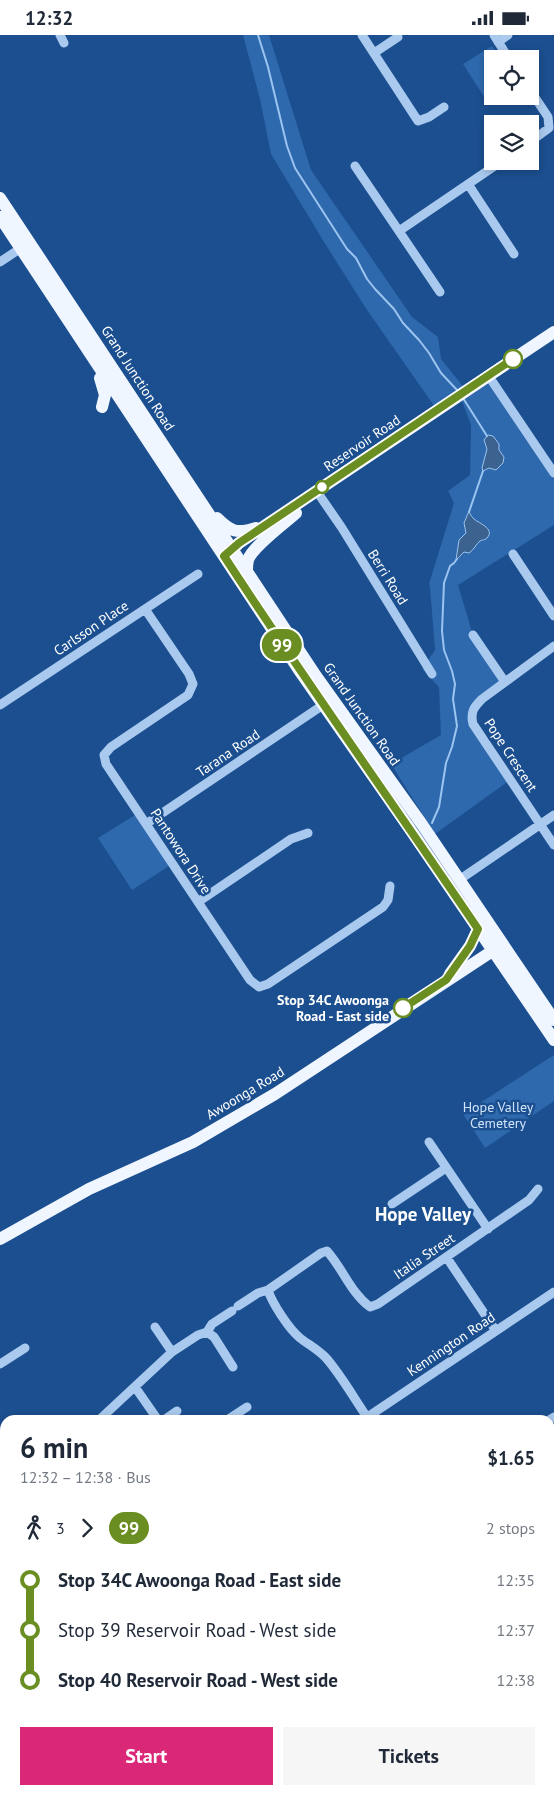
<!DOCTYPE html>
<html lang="en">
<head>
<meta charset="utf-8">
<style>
	:root { --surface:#fff; --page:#f6f6f7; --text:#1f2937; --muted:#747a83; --accent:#db2777 }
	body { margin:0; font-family:"PT Sans",sans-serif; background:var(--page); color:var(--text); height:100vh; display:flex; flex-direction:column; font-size:19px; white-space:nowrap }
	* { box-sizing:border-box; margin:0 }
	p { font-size:16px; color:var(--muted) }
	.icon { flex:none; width:28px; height:28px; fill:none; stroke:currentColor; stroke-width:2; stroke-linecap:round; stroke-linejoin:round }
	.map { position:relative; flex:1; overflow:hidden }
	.panel { position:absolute; left:0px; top:1380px; width:555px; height:380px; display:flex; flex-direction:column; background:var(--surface); border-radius:15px 15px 0 0; box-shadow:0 2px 8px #0003 }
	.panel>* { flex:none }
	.badge { padding:0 10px; border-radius:16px; font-size:18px; line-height:32px }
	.controls { position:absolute; left:484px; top:15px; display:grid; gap:10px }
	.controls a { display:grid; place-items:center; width:55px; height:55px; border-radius:0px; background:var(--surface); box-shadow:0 2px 8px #0003; font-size:25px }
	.map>.badge { position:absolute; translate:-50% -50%; box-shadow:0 0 0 2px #fff }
	.legs { display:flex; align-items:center; gap:8px; height:55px; padding:0 20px; font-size:16px }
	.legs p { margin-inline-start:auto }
	.head { display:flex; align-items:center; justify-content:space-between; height:85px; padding:0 20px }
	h1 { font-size:28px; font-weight:600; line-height:38px }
	.action { display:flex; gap:10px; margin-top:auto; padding:10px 20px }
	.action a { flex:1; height:58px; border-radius:0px; background:var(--accent); color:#fff; font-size:20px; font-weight:600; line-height:58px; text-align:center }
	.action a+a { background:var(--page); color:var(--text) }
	ul { padding:0 20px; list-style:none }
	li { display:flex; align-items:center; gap:18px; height:50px; font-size:19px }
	li i { display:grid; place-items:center; width:8px; height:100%; margin:0 6px; background:currentColor }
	li i::after { content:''; width:12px; height:12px; margin:-6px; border:4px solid; border-radius:50%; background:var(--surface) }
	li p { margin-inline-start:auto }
	li:first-child i { background:linear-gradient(#0000 50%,currentColor 0) }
	li:last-child i { background:linear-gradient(currentColor 50%,#0000 0) }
	.status { display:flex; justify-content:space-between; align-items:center; height:35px; padding:0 25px; background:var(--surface); direction:ltr }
	.status svg { height:14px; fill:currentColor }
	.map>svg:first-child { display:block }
	.green { fill:#2e69ad }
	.water { fill:#3c6290; stroke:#9cc4f0 }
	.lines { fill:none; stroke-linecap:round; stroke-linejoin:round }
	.stream { stroke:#9cc4f0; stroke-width:2 }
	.minor { stroke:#a9c9ee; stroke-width:9 }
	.major { stroke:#f0f6ff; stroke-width:12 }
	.line-1-casing { stroke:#fff; stroke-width:11 }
	.line-1 { stroke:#6b8e23; stroke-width:8 }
	.stop-1-dot { fill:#fff; stroke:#6b8e23; stroke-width:2.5 }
	.labels { text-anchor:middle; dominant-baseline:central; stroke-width:5; stroke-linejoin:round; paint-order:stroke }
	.street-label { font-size:14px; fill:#fff; stroke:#1b4f8f }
	.stop-label { font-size:14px; font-weight:bold; fill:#fff; stroke:#1b4f8f; text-anchor:end }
	.park-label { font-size:14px; fill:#cfe3fa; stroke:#1b4f8f }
	.district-label { font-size:19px; font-weight:bold; fill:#fff; stroke:#1b4f8f }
</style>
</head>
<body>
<div class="status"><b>12:32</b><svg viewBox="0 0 49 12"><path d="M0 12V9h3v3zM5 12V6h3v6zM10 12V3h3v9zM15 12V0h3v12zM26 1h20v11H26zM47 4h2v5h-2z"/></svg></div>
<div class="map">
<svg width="554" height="1760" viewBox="0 0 554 1760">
	<rect width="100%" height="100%" fill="#1b4f8f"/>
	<path class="green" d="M243 0H269L311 135 412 282 438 302 441 324 466 355 437 375 367 275 324 207 271 119 260 64Z
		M492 11 501 24H492V61H497L488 68 463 29Z
		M492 346 554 438V490L458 550 473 600 505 647 471 680 510 745 435 799 391 729 441 700 439 652 422 634 435 615 430 552 429 549 454 468 448 456 470 440 471 390 462 366Z
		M135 780 169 831 132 855 98 803Z
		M554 1020V1066L485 1113 463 1079Z
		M550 1615 554 1621V1731L550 1734Z"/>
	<path class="water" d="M488 400 493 401 499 409V415L504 422 503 428 496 435 489 433 483 436 482 433 487 414 484 405Z
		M469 476C470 479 471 481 473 483 477 488 496 493 487 503 484 506 483 504 480 506 476 509 474 515 469 518L464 517 456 525 459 505 466 498 464 488Z"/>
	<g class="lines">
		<path class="stream" d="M258 0 268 32 287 111 295 133 347 214 356 223 367 244 375 254 394 274 403 288 419 305 429 318 441 338 457 355
			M463 363 487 401
			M469 477 483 436
			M432 788 439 772 446 728 452 712 457 691 453 664 455 649 452 636 444 615 442 596 444 548 450 531 454 528 457 524"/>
		<path class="minor" d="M60 0 64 8
			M362 0 418 86 429 82 444 72
			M494 0 509 24
			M498 7 508 0
			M374 18 398 2
			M530 55 548 82 549 93 530 107
			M355 131 440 257
			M468 149 514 219
			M399 196 502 126
			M0 227 21 213
			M492 346 554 438
			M320 461 342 493 432 639
			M513 519 554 581
			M145 574 189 639 193 649 188 660 111 712 104 720 106 729 250 945 259 952 268 949 383 872 388 865 390 851
			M473 600 505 647
			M554 611 482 664C474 672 470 677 473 689L554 810
			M0 670 198 539
			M146 789 323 670
			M459 845 554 780
			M198 867 291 804 308 798
			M429 1107 488 1194
			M392 1169 446 1133
			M447 1223 496 1296
			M268 1255C272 1268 289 1294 300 1303 309 1310 319 1315 327 1324 343 1343 355 1365 369 1385
			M238 1271 258 1258 268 1255 321 1218 327 1216C343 1234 351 1258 370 1272L378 1269 529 1165 538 1154
			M155 1292 172 1317
			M207 1297 214 1302 233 1332
			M0 1329 25 1313
			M135 1352 158 1385
			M99 1385 172 1317 198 1300 207 1297 212 1289 232 1276
			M164 1385 177 1376
			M227 1385 247 1372
			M363 1385 554 1257
			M549 1385 554 1382
			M0 1453 5 1449
			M0 1459 5 1463
			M550 1510 554 1507
			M550 1529 554 1535
			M0 1573 5 1569
			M0 1690 5 1689
			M284 1755 287 1760
			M92 1760 98 1755"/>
		<path class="major" d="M0 163 316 641 421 788 554 985
			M0 182 299 635 410 794 554 1005
			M100 343 105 360 102 372
			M217 483C231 497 237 499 256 493
			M228 519 239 508 554 297
			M247 537C247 533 247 529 248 525 252 512 285 488 296 478
			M450 939 470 911 478 894
			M0 1204 89 1154 193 1107 275 1059 500 911
			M550 1744 554 1742
			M527 1760 534 1755"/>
	</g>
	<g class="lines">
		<defs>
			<path id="line-1" d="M403 973 446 945 470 911 478 894C394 770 306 647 224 521L239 508 513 324"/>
		</defs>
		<use href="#line-1" class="line-1-casing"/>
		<use href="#line-1" class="line-1"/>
	</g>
	<g class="stop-1-dot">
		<circle cx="513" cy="324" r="9"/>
		<circle cx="322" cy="452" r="6"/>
		<circle cx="403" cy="973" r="9"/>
	</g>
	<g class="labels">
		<g class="street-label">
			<text transform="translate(138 343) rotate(57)">Grand Junction Road</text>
			<text transform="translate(362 408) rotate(-34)">Reservoir Road</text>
			<text transform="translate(388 542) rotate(58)">Berri Road</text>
			<text transform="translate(91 593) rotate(-34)">Carlsson Place</text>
			<text transform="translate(362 679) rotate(55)">Grand Junction Road</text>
			<text transform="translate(228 718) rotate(-34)">Tarana Road</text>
			<text transform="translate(511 720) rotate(57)">Pope Crescent</text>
			<text transform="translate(181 816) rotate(57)">Pantowora Drive</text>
			<text transform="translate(245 1058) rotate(-31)">Awoonga Road</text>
			<text transform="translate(424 1221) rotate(-34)">Italia Street</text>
			<text transform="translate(451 1309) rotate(-34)">Kennington Road</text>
		</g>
		<g class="stop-label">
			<text x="389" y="965">Stop 34C Awoonga<tspan x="389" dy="16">Road - East side</tspan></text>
		</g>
		<g class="park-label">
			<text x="498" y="1072">Hope Valley<tspan x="498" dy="16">Cemetery</tspan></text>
		</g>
		<g class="district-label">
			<text x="423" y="1179">Hope Valley</text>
		</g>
	</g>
</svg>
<div class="controls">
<a><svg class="icon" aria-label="locate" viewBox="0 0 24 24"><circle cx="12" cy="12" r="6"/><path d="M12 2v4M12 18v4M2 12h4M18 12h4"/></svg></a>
<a><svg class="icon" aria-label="layers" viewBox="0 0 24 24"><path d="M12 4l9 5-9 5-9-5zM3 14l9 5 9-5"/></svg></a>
</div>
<b class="badge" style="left:282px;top:610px;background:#6b8e23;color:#fff">99</b>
<section class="panel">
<div class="head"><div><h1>6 min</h1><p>12:32 – 12:38 · Bus</p></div><b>$1.65</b></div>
<div class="legs"><svg class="icon" aria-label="walk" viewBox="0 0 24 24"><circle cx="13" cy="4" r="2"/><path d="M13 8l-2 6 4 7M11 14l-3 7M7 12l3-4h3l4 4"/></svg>3<svg class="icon" aria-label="forward" viewBox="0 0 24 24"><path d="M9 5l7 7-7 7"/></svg><b class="badge" style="background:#6b8e23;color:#fff">99</b><p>2 stops</p></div>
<ul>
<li><i style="color:#6b8e23"></i><b>Stop 34C Awoonga Road - East side</b><p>12:35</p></li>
<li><i style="color:#6b8e23"></i><span>Stop 39 Reservoir Road - West side</span><p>12:37</p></li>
<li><i style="color:#6b8e23"></i><b>Stop 40 Reservoir Road - West side</b><p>12:38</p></li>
</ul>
<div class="action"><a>Start</a><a>Tickets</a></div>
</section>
</div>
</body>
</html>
